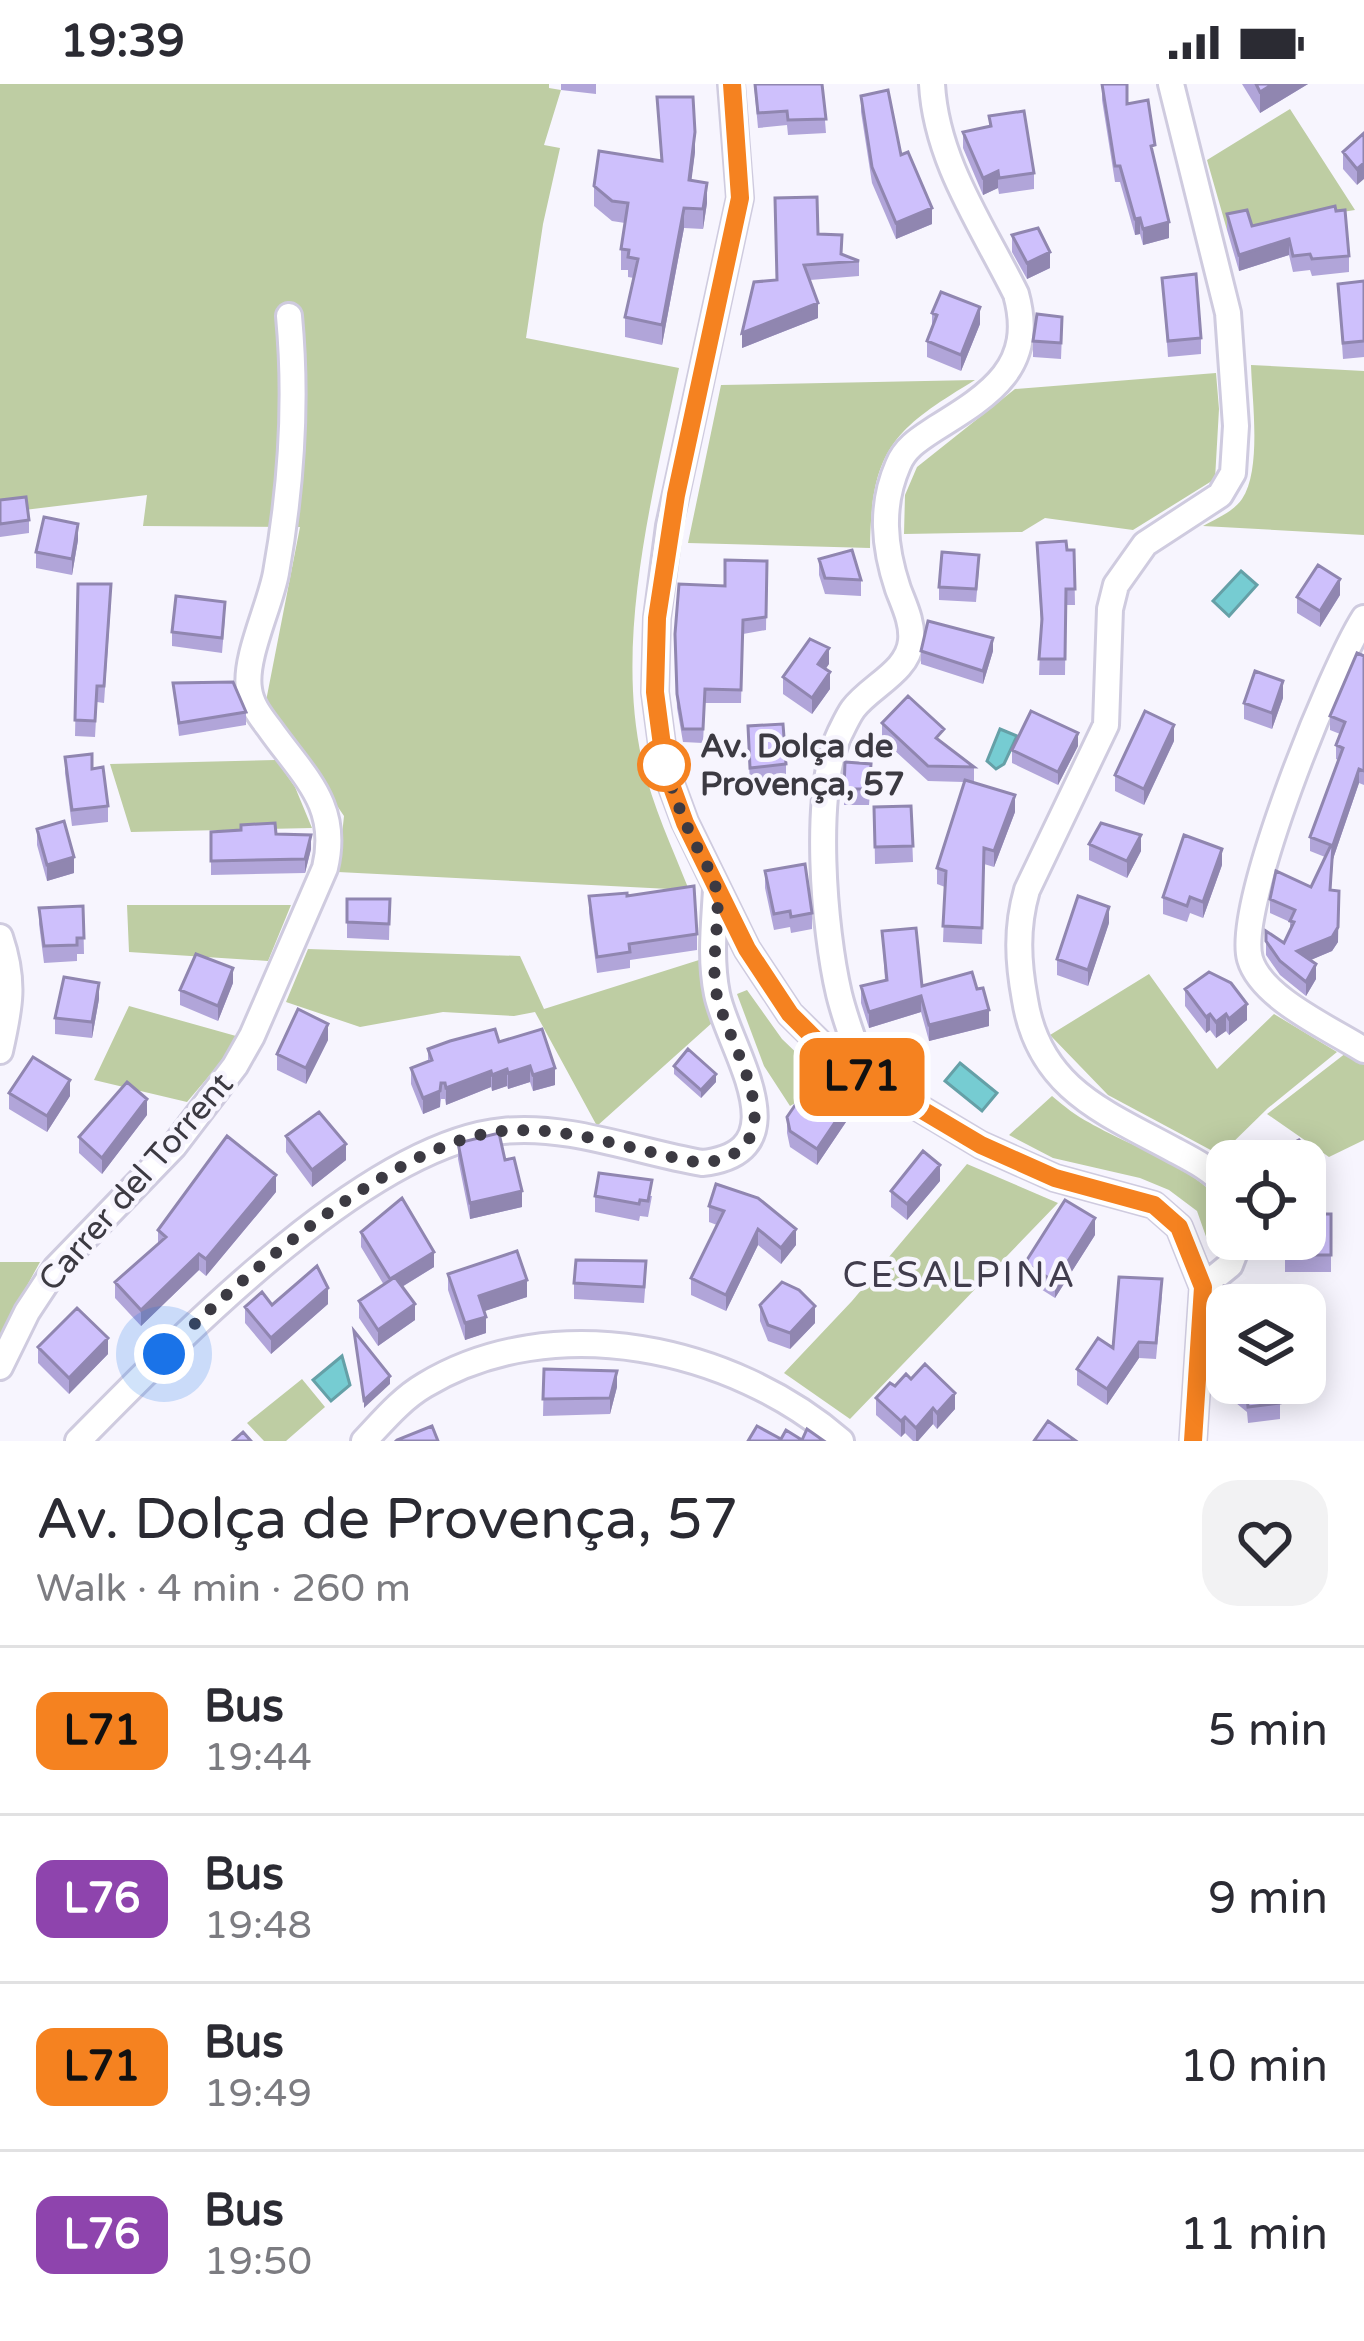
<!DOCTYPE html>
<html lang="en">
<head>
<meta charset="utf-8">
<style>
	:root { --surface:#fff; --page:#f2f2f3; --text:#2b2b33; --muted:#7c7c81; --line:#e1e1e2 }
	body { margin:0; font-family:"Varela Round",sans-serif; background:var(--page); color:var(--text); height:100vh; display:flex; flex-direction:column; font-size:45px; white-space:nowrap }
	* { box-sizing:border-box; margin:0 }
	p { font-size:39px; color:var(--muted) }
	.icon { flex:none; width:66px; height:66px; fill:none; stroke:currentColor; stroke-width:2; stroke-linecap:round; stroke-linejoin:round }
	.map { position:relative; height:1357px; overflow:hidden }
	.drawer { display:flex; flex-direction:column; background:var(--surface); flex:1 }
	.drawer>* { flex:none }
	.badge { padding:0 24px; border-radius:18px; font-size:42px; line-height:78px }
	.controls { position:absolute; left:1206px; top:1056px; display:grid; gap:24px }
	.controls a { display:grid; place-items:center; width:120px; height:120px; border-radius:24px; background:var(--surface); box-shadow:0 6px 30px #0003; font-size:60px }
	.you { position:absolute; width:60px; height:60px; margin:-30px; border:9px solid #fff; border-radius:50%; background:#1a73e8; box-shadow:0 0 0 18px #1a73e833 }
	.map>.badge { position:absolute; translate:-50% -50%; box-shadow:0 0 0 6px #fff }
	.round { display:grid; place-items:center; flex:none; width:126px; height:126px; border-radius:36px; background:var(--page) }
	.summary { display:flex; align-items:center; justify-content:space-between; height:204px; padding:0 36px }
	h1 { font-size:57px; font-weight:600; line-height:90px }
	ul { padding:0; list-style:none }
	li { display:flex; align-items:center; gap:36px; height:168px; padding:0 36px; border-top:3px solid var(--line) }
	li div { flex:1 }
	li b { display:block; font-size:45px }
	li em { font-style:normal }
	li .badge { min-width:132px; font-weight:700; text-align:center }
	.status { display:flex; justify-content:space-between; align-items:center; height:84px; padding:0 60px; background:var(--surface); direction:ltr }
	.status svg { height:33px; fill:currentColor }
	.map>svg:first-child { display:block }
	.green { fill:#becda3 }
	.water { fill:#76ccd2; stroke:#65a0a7; stroke-width:3 }
	.lines { fill:none; stroke-linecap:round; stroke-linejoin:round }
	.minor-casing { stroke:#cfcbdf; stroke-width:30 }
	.minor { stroke:#fff; stroke-width:24 }
	.wall { fill:#b1a5d9 }
	.shaded-wall { fill:#9086b0 }
	.building { fill:#cec0fc; stroke:#9086b0; stroke-width:3 }
	.line-casing { stroke:#fff; stroke-width:27 }
	.line { stroke:#f58220; stroke-width:18 }
	.walk { stroke:#3c3a42; stroke-width:12; stroke-dasharray:0 21.6 }
	.stop-dot { fill:#fff; stroke:#f58220; stroke-width:6 }
	.labels { text-anchor:middle; dominant-baseline:central; stroke-width:9; stroke-linejoin:round; paint-order:stroke }
	.stop-label { font-size:33px; font-weight:bold; fill:#3c3a42; stroke:#f7f5fe; text-anchor:start }
	.street-label { font-size:33px; fill:#3c3a42; stroke:#f7f5fe }
	.neighbourhood-label { font-size:36px; letter-spacing:3px; fill:#413d4d; stroke:#f7f5fe }
</style>
</head>
<body>
<div class="status"><b>19:39</b><svg viewBox="0 0 49 12"><path d="M0 12V9h3v3zM5 12V6h3v6zM10 12V3h3v9zM15 12V0h3v12zM26 1h20v11H26zM47 4h2v5h-2z"/></svg></div>
<div class="map">
<svg width="1364" height="1357" viewBox="0 0 1364 1357">
	<rect width="100%" height="100%" fill="#f7f5fe"/>
	<path class="green" d="M0 0H549V4L561 6 544 61 560 64 543 140 526 254 679 284C654 406 614 552 642 676 652 721 672 763 689 806L338 788 344 732 266 617 300 443 143 442 147 411 0 429Z
		M1290 25 1355 126 1227 146 1207 76Z
		M1251 281 1364 287V451L1203 442C1216 435 1234 427 1242 415 1262 385 1252 316 1251 281Z
		M1216 289 1219 325 1215 395 1133 446 1045 434 1022 448 904 450 905 411 917 383 1015 305Z
		M975 296C894 345 871 365 870 464L688 459 721 301Z
		M276 676 295 703 312 744 131 748 110 680Z
		M127 821H291L268 877 129 868Z
		M308 865 520 872 544 925 699 876 713 938 597 1042 535 928 514 932 443 928 360 943 286 918Z
		M1149 890 1217 985 1274 930 1337 968 1268 1024 1220 1071 1108 1011 1050 951Z
		M747 906 782 955 829 1000 790 1022 764 982 737 910Z
		M129 922 236 952 226 972 187 1018 94 996Z
		M1346 969 1364 981V1056L1329 1073 1267 1030Z
		M1052 1012C1064 1022 1076 1032 1090 1039 1123 1059 1207 1088 1223 1123 1231 1139 1223 1152 1216 1167L1210 1164 1197 1127 1169 1106 1140 1094 1053 1074 1009 1051Z
		M967 1080 1058 1119 850 1335 784 1289 852 1217Z
		M0 1178H40L0 1251Z
		M302 1295 325 1323 286 1357H264L247 1339Z"/>
	<path class="water" d="M1241 487 1257 501 1229 532 1213 517Z
		M1000 645 1017 652 1004 680 996 685 987 677Z
		M960 979 997 1009 982 1027 945 997Z
		M342 1272 350 1301 331 1317 313 1296Z"/>
	<g class="lines">
		<defs>
			<path id="minor" d="M731 0 740 114 669 442 657 534 655 608 665 684 685 738 747 865 790 930 834 973 981 1061 1055 1094 1154 1121 1179 1143 1203 1203 1193 1357
				M1171 0 1228 229 1236 342 1233 389 1220 411 1145 460 1116 501 1110 525 1106 641 1027 806C1016 844 1018 878 1025 916 1039 1004 1104 1028 1174 1066 1193 1076 1213 1086 1227 1103
				M1364 534C1332 584 1235 822 1250 875 1261 914 1331 945 1364 966
				M0 853C15 897 10 923 0 967
				M867 996C858 968 846 939 839 910 824 846 812 707 840 649 844 641 848 632 853 625 870 602 908 588 911 557 913 539 904 521 898 505 884 463 880 422 898 381 905 363 921 354 936 344 991 310 1036 282 1016 210 983 143 936 77 932 0
				M1203 1203 1230 1181 1240 1155
				M0 1283 27 1228 56 1184 174 1062 235 982 252 952 325 784C340 721 304 693 270 645 261 633 251 621 249 605 244 574 270 522 276 489 291 405 297 317 289 232
				M78 1357C173 1261 365 1060 503 1047 569 1040 637 1068 702 1079 805 1068 727 962 717 910 710 875 714 841 716 806
				M364 1357C383 1337 401 1315 425 1301 553 1224 733 1263 841 1357"/>
		</defs>
		<use href="#minor" class="minor-casing"/>
		<use href="#minor" class="minor"/>
	</g>
	<path class="wall" d="M561 0H596V10L561 6Z
		M754 0H822L826 49 788 51 787 41 758 44Z
		M1102 0 1127 20 1155 77 1169 154 1143 161 1140 150 1135 151 1120 98H1115L1102 16Z
		M1242 0H1308L1260 29Z
		M861 12 901 71 932 140 896 155 872 99 861 28Z
		M657 13 695 68 691 96 707 119 703 145 684 144 662 261 625 253V233L634 194 628 193V186H621V165L625 139 612 137 594 122V102L661 77Z
		M989 32 1034 89V105L999 110 998 104 983 111 963 64V48L989 42Z
		M1364 49 1357 101 1343 85V68Z
		M1227 130 1252 142 1349 172V188L1312 192 1310 186 1293 188 1289 171 1239 187 1227 146Z
		M818 150 842 170 859 177V192L810 196 818 234 742 264 777 196Z
		M1012 151 1050 184 1027 195 1012 168Z
		M1162 194 1201 254V270L1168 273Z
		M1364 197V273L1343 275 1338 200Z
		M932 229 980 240 961 287 927 273V257L932 243Z
		M1062 249 1061 275 1033 273V257Z
		M0 416 29 436V449L0 453Z
		M78 456 72 491 36 484V468Z
		M1037 459 1067 466H1074L1075 521H1066L1065 591H1039L1041 542Z
		M819 475 861 496V512L825 510 819 491Z
		M767 477 766 546 743 550 741 619H705L703 659 683 658 677 624 675 563 725 502Z
		M979 485 976 518 939 516V503Z
		M78 500 111 516 104 619 97 618 95 653 75 652Z
		M1340 511 1320 543 1297 529V513Z
		M225 533 222 569 172 562V548Z
		M921 567H993L983 600 921 580Z
		M1364 572V701L1359 699 1333 775 1331 806 1338 858 1332 867 1310 876 1316 895 1306 912 1280 891 1266 871V847L1284 859 1290 847V838L1270 829V815L1311 803 1325 773 1310 767V753L1338 676 1336 675V661L1340 650 1330 646V632Z
		M829 580 825 585 830 605 812 630 783 610V593Z
		M173 599 246 628V641L179 652Z
		M1283 614 1272 645 1244 635V619Z
		M882 639 944 661 974 683V698L1015 728 994 783 984 780 982 860 943 858 945 803 937 800V784L964 698 928 697 882 655Z
		M1174 657 1144 721 1115 707V691Z
		M748 658 786 680V696L750 700Z
		M1078 662 1058 701 1012 679V666Z
		M65 673 92 685 108 722V738L72 742 65 689Z
		M845 678 871 696 869 721H844Z
		M911 722 913 778 875 780 874 723Z
		M37 745 74 789 47 797 37 761Z
		M211 748 311 765 305 789 211 791Z
		M1089 760 1141 767 1127 794 1089 776Z
		M1222 781 1203 834 1190 829 1187 838 1163 830V813Z
		M765 787 812 829V845L791 849 790 843 774 846 765 804Z
		M589 812H627L697 850V866L630 876V884L597 889 589 829Z
		M347 815H390L389 856 347 854Z
		M83 822 84 870H77V877L44 879 39 840V824Z
		M1109 839 1088 902 1057 891V875Z
		M882 847 922 902 989 942 929 957 921 928 869 944 861 919V902L885 896Z
		M233 899 218 937 180 921V906Z
		M1185 905 1247 936 1229 951 1226 947 1216 954 1210 946 1206 949 1185 922Z
		M99 915 92 954 55 950V934Z
		M328 956 306 1000 277 986V970Z
		M499 958 555 1001 533 1007 530 998 508 1005 507 1002 492 1007 491 1003 446 1021 445 1015H441L440 1023 423 1030 411 1000V984L428 977V965Z
		M674 982 716 998 701 1014 674 990Z
		M9 1009 70 1012 47 1048 9 1025Z
		M147 1031 102 1090 79 1069V1053Z
		M787 1033 848 1035 817 1081 790 1063 787 1049Z
		M286 1052 346 1076 312 1103 286 1068Z
		M458 1059 505 1076 522 1123 470 1135 458 1075Z
		M940 1097 907 1136 891 1123V1107Z
		M716 1100 796 1161 781 1180 758 1161 726 1227 691 1211V1194L717 1141 709 1138V1122Z
		M276 1108 206 1192 199 1186 141 1242 115 1214V1198L158 1160V1146Z
		M595 1112H652L648 1133 640 1132 639 1137 595 1128Z
		M1331 1130V1188H1285V1155Z
		M361 1148 434 1183 402 1203 415 1236 378 1262 359 1234V1217L384 1201 361 1163Z
		M1095 1151 1055 1214 1025 1195V1179Z
		M448 1190 527 1213 484 1227 486 1249 465 1256 448 1206Z
		M646 1193 644 1219 574 1215V1199Z
		M1162 1212 1156 1275 1139 1274 1107 1321 1077 1301V1285L1113 1264Z
		M328 1220 271 1270 245 1239V1223Z
		M760 1221 815 1239 790 1265 768 1257 760 1237Z
		M1227 1221V1244H1220V1228Z
		M38 1263 108 1270 69 1310 38 1279Z
		M544 1285 617 1303 610 1330 543 1332Z
		M1236 1303 1280 1319V1335L1248 1339 1247 1328 1236 1319Z
		M876 1314 955 1325 937 1345 933 1340 918 1357H913L905 1349 901 1353 876 1331Z"/>
	<path class="shaded-wall" d="M1273 0H1308L1260 29V8Z
		M695 48V68L689 116V96Z
		M1364 79V95L1357 101V85Z
		M998 87V104L983 111V94Z
		M707 99V119L703 145V125Z
		M684 124V144L662 261V241Z
		M932 124V140L896 155V139Z
		M1140 134V150L1135 151V135Z
		M1169 138V154L1143 161V145Z
		M1289 155V171L1239 187V171Z
		M1050 168V184L1027 195V179Z
		M818 219V234L742 264V249Z
		M980 223V240L961 287V271Z
		M78 440V456L72 491V475Z
		M1340 495V511L1320 543V527Z
		M993 554V567L983 600V587Z
		M829 564V580L818 596V580Z
		M830 588V605L812 630V614Z
		M1283 597V614L1272 645V629Z
		M1174 641V657L1144 721V705Z
		M1078 649V662L1058 701V688Z
		M1359 685V699L1333 775V761Z
		M1015 711V728L994 783V767Z
		M311 751V765L305 789V775Z
		M1141 751V767L1127 794V777Z
		M1222 765V781L1203 834V818Z
		M74 773V789L47 797V781Z
		M1339 807 1338 858 1332 867 1297 882V867Z
		M1109 823V839L1088 902V886Z
		M1316 880V895L1306 912V898Z
		M233 884V899L218 937V922Z
		M99 899V915L92 954V938Z
		M921 912V928L869 944V928Z
		M1247 920V936L1229 951V935Z
		M989 926V942L929 957V941Z
		M1210 930V946L1206 949V933Z
		M1226 930V947L1216 954V938Z
		M328 940V956L306 1000V984Z
		M530 982V998L508 1005V989Z
		M555 984V1001L533 1007V991Z
		M507 985V1002L492 1007V991Z
		M491 987V1003L446 1021V1004Z
		M716 990V998L701 1014V1006Z
		M70 996V1012L47 1048V1032Z
		M440 1007V1023L423 1030V1014Z
		M147 1015V1031L102 1090V1074Z
		M848 1019V1035L817 1081V1065Z
		M346 1060V1076L312 1103V1086Z
		M940 1081V1097L907 1136V1120Z
		M276 1091V1108L206 1192V1175Z
		M1317 1091V1105L1305 1112V1098Z
		M522 1107V1123L470 1135V1119Z
		M1095 1134V1151L1055 1214V1198Z
		M758 1145V1161L726 1227V1211Z
		M796 1145V1161L781 1180V1164Z
		M434 1168V1183L390 1210V1195Z
		M199 1170V1186L141 1242V1226Z
		M527 1196V1213L479 1229V1212Z
		M328 1204V1220L271 1270V1254Z
		M415 1220V1236L378 1262V1246Z
		M815 1222V1239L790 1265V1249Z
		M486 1233V1249L465 1256V1239Z
		M108 1254V1270L69 1310V1294Z
		M1139 1258V1274L1107 1321V1305Z
		M617 1287V1303L610 1330V1314Z
		M390 1292V1300L364 1324V1316Z
		M955 1309V1325L937 1345V1329Z
		M933 1324V1340L918 1357H916V1344Z
		M905 1333V1349L901 1353V1337Z"/>
	<path class="building" d="M755 0H822L826 35 788 36 787 27 758 29Z
		M1102 0H1127V20L1148 16 1155 61 1151 62 1169 138 1143 145 1140 134 1135 135 1120 82H1115Z
		M1256 0H1273L1260 8Z
		M888 6 901 71 908 68 932 124 896 139 872 83 861 12Z
		M657 13H693L695 48 689 96 707 99 703 125 684 124 662 241 625 233 638 175 628 173 629 166 621 165 628 119 612 117 594 102 599 67 662 77Z
		M1024 27 1034 89 999 94 998 87 983 94 963 48 991 42 989 32Z
		M1364 49V79L1357 85 1343 68Z
		M817 113 818 150 842 151 841 170 859 177 804 181 818 219 742 249 754 198 777 196 775 114Z
		M1335 122 1336 127 1345 126 1349 172 1312 175 1310 170 1293 172 1289 155 1239 171 1227 130 1247 126 1252 142Z
		M1038 144 1050 168 1027 179 1012 151Z
		M1196 190 1201 254 1168 257 1162 194Z
		M1364 197V257L1343 259 1338 200Z
		M941 208 980 223 961 271 927 257 937 231 932 229Z
		M1037 230 1062 233 1061 259 1033 257Z
		M26 413 29 436 0 440V416Z
		M44 433 78 440 72 475 36 468Z
		M1066 457 1067 466H1074L1075 505H1066L1065 575H1039L1042 535 1037 459Z
		M852 466 861 496 825 494 819 475Z
		M942 468 979 471 976 505 939 503Z
		M725 476 767 477 766 533 743 536 741 606 705 605 703 645H683L677 610 675 550 679 500 725 502Z
		M1318 481 1340 495 1320 527 1297 513Z
		M78 500H111L104 602H97L95 637 75 636Z
		M176 512 225 518 222 554 172 548Z
		M928 537 993 554 983 587 921 567Z
		M810 555 829 564 818 580 830 588 812 614 783 593Z
		M1357 569 1364 572V687L1359 685 1333 761 1330 806 1339 807 1338 843 1332 853 1297 867 1316 880 1306 898 1280 877 1266 857V847L1284 859 1294 838 1290 837 1295 826 1270 815 1276 787 1311 803 1331 761 1310 753 1343 664 1336 661 1345 638 1330 632Z
		M1255 587 1283 597 1272 629 1244 619Z
		M233 598 246 628 179 639 173 599Z
		M908 612 944 645 936 654 974 683 928 682 882 639Z
		M1031 627 1078 649 1058 688 1012 666Z
		M1145 627 1174 641 1144 705 1115 691Z
		M783 640 786 680 750 684 748 642Z
		M92 670V685L103 683 108 722 72 726 65 673Z
		M845 678 871 680 869 705H844Z
		M965 696 1015 711 994 767 984 764 982 844 943 842 946 787 937 784Z
		M911 722 913 762 875 763 874 723Z
		M64 737 74 773 47 781 37 745Z
		M275 739 276 750 311 751 305 775 211 777V748L241 746V741Z
		M1101 739 1141 751 1127 777 1089 760Z
		M1184 751 1222 765 1203 818 1190 813 1187 822 1163 813Z
		M805 780 812 829 791 833 790 827 774 830 765 787Z
		M694 802 697 850 629 860 630 868 597 873 589 812 627 809V812Z
		M1078 812 1109 823 1088 886 1057 875Z
		M347 815H390L389 840 347 838Z
		M83 822 84 854H77V861L44 862 39 824Z
		M916 844 922 902 972 888 977 905 983 904 989 926 929 941 921 912 869 928 861 902 887 896 882 847Z
		M196 870 233 884 218 922 180 906Z
		M1209 888 1231 899 1247 920 1229 935 1226 930 1216 938 1210 930 1206 933 1185 905Z
		M64 893 99 899 92 938 55 934Z
		M298 925 328 940 306 984 277 970Z
		M495 945 499 958 542 945 555 984 533 991 530 982 508 989 507 985 492 991 491 987 446 1004 445 999H441L440 1007 423 1014 411 984 432 976 428 965 450 957Z
		M688 965 716 990 701 1006 674 982Z
		M33 973 70 996 47 1032 9 1009Z
		M127 998 147 1015 102 1074 79 1053Z
		M819 999 848 1019 817 1065 790 1047 787 1033 804 1008Z
		M319 1028 346 1060 312 1086 286 1052Z
		M499 1049 505 1076 514 1074 522 1107 470 1119 458 1059Z
		M227 1052 276 1091 206 1175 199 1170 141 1226 115 1198 166 1153 158 1146Z
		M1299 1056 1312 1072 1310 1078 1317 1091 1305 1098V1077L1240 1076 1260 1063 1266 1074Z
		M923 1067 940 1081 907 1120 891 1107Z
		M599 1089 652 1096 648 1117 640 1116 639 1120 595 1112Z
		M716 1100 758 1114 796 1145 781 1164 758 1145 726 1211 691 1194 724 1127 709 1122Z
		M402 1114 434 1168 390 1195 361 1148Z
		M1065 1116 1095 1134 1055 1198 1025 1179Z
		M1305 1130H1331V1171H1285V1155H1305Z
		M517 1167 527 1196 479 1212 486 1233 465 1239 448 1190Z
		M576 1176 646 1177 644 1203 574 1199Z
		M317 1182 328 1204 271 1254 245 1223 262 1208 272 1221Z
		M395 1193 415 1220 378 1246 359 1217Z
		M1119 1193 1162 1195 1156 1259 1139 1258 1107 1305 1077 1285 1098 1254 1113 1264Z
		M782 1198 799 1206 815 1222 790 1249 768 1241 760 1221Z
		M1224 1202 1279 1203 1278 1221H1227V1228H1220Z
		M77 1224 108 1254 69 1294 38 1263Z
		M354 1247 390 1292 364 1316Z
		M925 1280 955 1309 937 1329 933 1324 916 1344 905 1333 901 1337 876 1314 890 1299 895 1302 906 1290 911 1295Z
		M544 1285 617 1287 610 1314 543 1315Z
		M1238 1299H1278L1280 1319 1248 1323 1247 1312 1236 1303Z
		M1048 1337 1076 1357H1034Z
		M432 1342 438 1357H396L397 1356Z
		M757 1342 781 1355 786 1346 802 1356 807 1345 824 1357H748Z
		M243 1348 251 1357H233Z"/>
	<g class="lines">
		<defs>
			<path id="line" d="M732 0 740 114 676 411 657 534 655 608 665 684 685 739 747 865 790 930 833 973 981 1061 1055 1094 1154 1121 1179 1143 1203 1203 1193 1357"/>
		</defs>
		<use href="#line" class="line-casing"/>
		<use href="#line" class="line"/>
		<path class="walk" d="M164 1270C238 1195 397 1056 503 1047 570 1041 637 1068 701 1079 804 1068 729 964 717 912 709 877 723 826 715 801 710 784 698 767 691 751 680 728 672 704 664 681"/>
	</g>
	<circle class="stop-dot" cx="664" cy="681" r="24"/>
	<g class="labels">
		<g class="stop-label">
			<text x="700" y="662">Av. Dolça de<tspan x="700" dy="38">Provença, 57</tspan></text>
		</g>
		<g class="street-label">
			<text transform="translate(136 1098) rotate(-49)">Carrer del Torrent</text>
		</g>
		<g class="neighbourhood-label">
			<text x="960" y="1191">CESALPINA</text>
		</g>
	</g>
</svg>
<div class="controls">
<a><svg class="icon" aria-label="locate" viewBox="0 0 24 24"><circle cx="12" cy="12" r="6"/><path d="M12 2v4M12 18v4M2 12h4M18 12h4"/></svg></a>
<a><svg class="icon" aria-label="layers" viewBox="0 0 24 24"><path d="M12 4l9 5-9 5-9-5zM3 14l9 5 9-5"/></svg></a>
</div>
<div class="you" style="left:164px;top:1270px"></div>
<b class="badge" style="left:862px;top:993px;background:#f58220;color:#111">L71</b>
</div>
<section class="drawer">
<div class="summary"><div><h1>Av. Dolça de Provença, 57</h1><p>Walk · 4 min · 260 m</p></div><a class="round"><svg class="icon" aria-label="heart" viewBox="0 0 24 24"><path d="M12 20l-8-8c-3-5 5-10 8-4 3-6 11-1 8 4z"/></svg></a></div>
<ul>
<li><span class="badge" style="background:#f58220;color:#111">L71</span><div><b>Bus</b><p>19:44</p></div><em>5 min</em></li>
<li><span class="badge" style="background:#8e44ad;color:#fff">L76</span><div><b>Bus</b><p>19:48</p></div><em>9 min</em></li>
<li><span class="badge" style="background:#f58220;color:#111">L71</span><div><b>Bus</b><p>19:49</p></div><em>10 min</em></li>
<li><span class="badge" style="background:#8e44ad;color:#fff">L76</span><div><b>Bus</b><p>19:50</p></div><em>11 min</em></li>
</ul>
</section>
</body>
</html>
